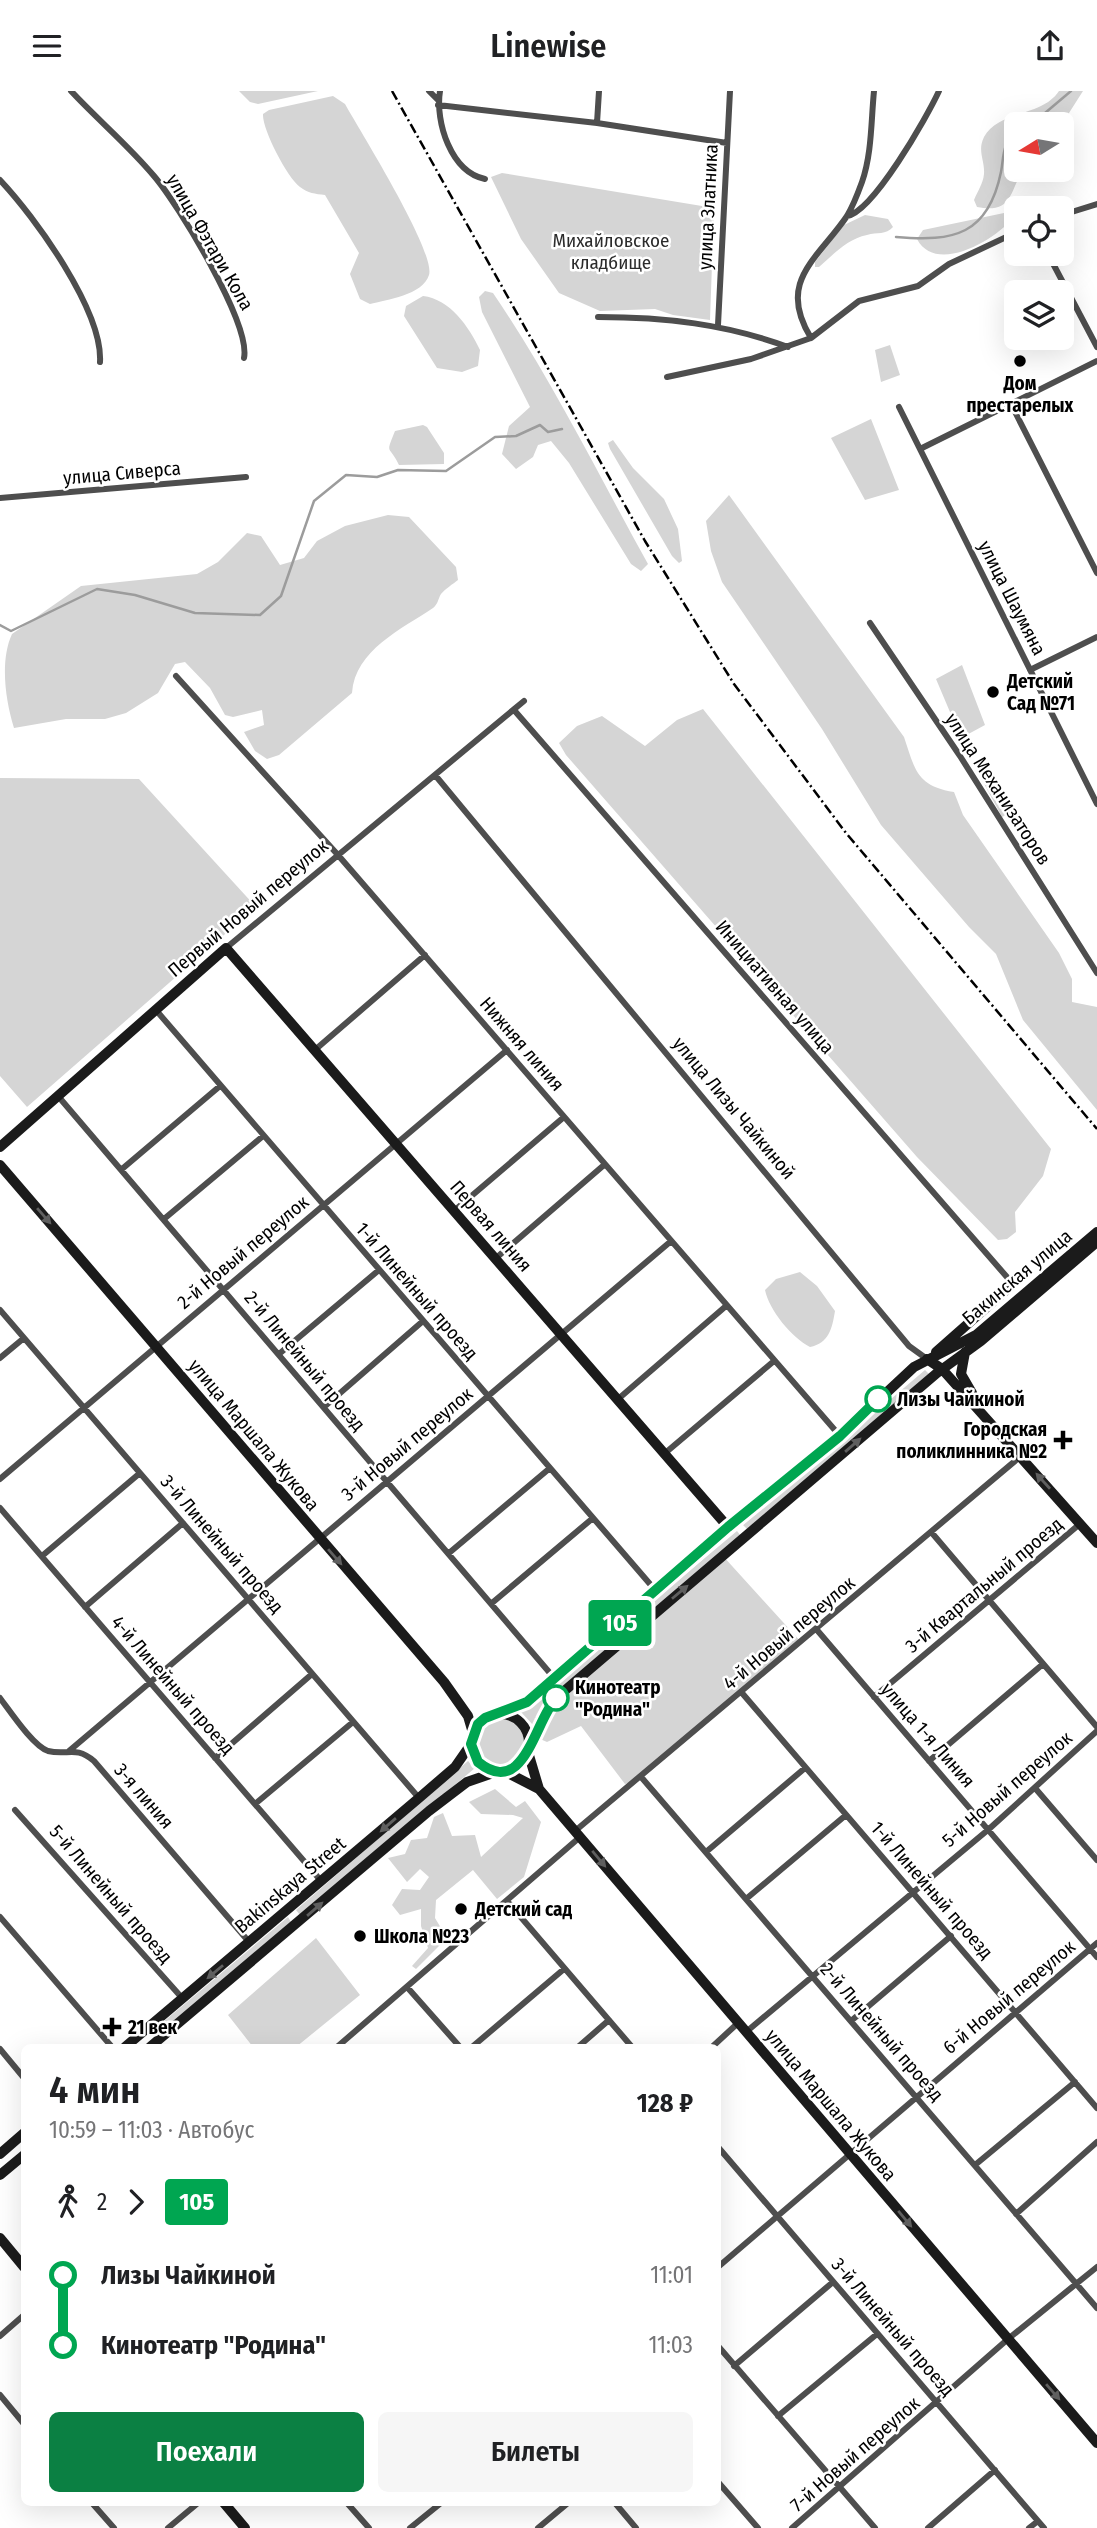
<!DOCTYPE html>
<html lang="ru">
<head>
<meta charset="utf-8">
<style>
	:root { --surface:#fff; --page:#f6f6f6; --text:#202124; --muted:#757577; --accent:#0b8043 }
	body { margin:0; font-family:"Fira Sans Condensed",sans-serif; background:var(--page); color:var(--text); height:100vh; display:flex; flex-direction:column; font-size:26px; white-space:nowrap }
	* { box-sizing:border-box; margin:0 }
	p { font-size:23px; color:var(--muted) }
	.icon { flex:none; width:38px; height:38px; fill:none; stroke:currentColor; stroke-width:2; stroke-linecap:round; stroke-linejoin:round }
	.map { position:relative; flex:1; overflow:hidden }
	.side { position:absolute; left:21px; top:1953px; width:700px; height:462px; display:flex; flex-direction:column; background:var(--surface); border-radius:10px; box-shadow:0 7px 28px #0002 }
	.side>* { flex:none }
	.badge { padding:0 14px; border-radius:5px; font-size:24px; line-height:46px }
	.needle { width:46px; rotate:259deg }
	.tools { position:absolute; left:1004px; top:21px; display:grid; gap:14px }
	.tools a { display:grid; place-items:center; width:70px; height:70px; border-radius:10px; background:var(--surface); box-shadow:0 7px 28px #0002; font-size:35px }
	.map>.badge { position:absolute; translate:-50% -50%; box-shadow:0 0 0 4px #fff }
	.legs { display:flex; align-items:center; gap:10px; height:77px; padding:0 28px; font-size:23px }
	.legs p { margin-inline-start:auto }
	.summary { display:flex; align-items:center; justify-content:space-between; height:119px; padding:0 28px }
	h1 { font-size:38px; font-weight:600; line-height:52px }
	.cta { display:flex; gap:14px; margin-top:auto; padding:14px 28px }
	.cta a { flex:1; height:80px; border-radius:10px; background:var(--accent); color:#fff; font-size:28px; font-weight:600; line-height:80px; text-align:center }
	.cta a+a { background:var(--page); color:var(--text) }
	ul { padding:0 28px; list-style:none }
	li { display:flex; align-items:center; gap:24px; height:70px; font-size:26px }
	li i { display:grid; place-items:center; width:10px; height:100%; margin:0 9px; background:currentColor }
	li i::after { content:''; width:18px; height:18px; margin:-9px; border:5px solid; border-radius:50%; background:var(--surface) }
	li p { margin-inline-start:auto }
	li:first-child i { background:linear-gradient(#0000 50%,currentColor 0) }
	li:last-child i { background:linear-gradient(currentColor 50%,#0000 0) }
	header { display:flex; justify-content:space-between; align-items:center; height:91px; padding:0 28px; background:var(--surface); font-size:32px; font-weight:600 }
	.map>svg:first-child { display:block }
	.green { fill:#d5d5d5 }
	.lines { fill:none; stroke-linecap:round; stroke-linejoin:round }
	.stream { stroke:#9c9c9c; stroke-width:2.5 }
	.street { stroke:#4e4e4e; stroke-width:6 }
	.secondary { stroke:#1b1b1b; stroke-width:10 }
	.rail { stroke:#000; stroke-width:2.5; stroke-dasharray:10 3.5 2 3.5; stroke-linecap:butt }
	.oneway { fill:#5f5f5f }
	.line-1-casing { stroke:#fff; stroke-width:16 }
	.line-1 { stroke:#00a651; stroke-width:10 }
	.poi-dot { fill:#000; stroke:#fff; stroke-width:2.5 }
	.stop-1-dot { fill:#fff; stroke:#00a651; stroke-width:3.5 }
	.labels { text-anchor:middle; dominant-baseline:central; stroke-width:5; stroke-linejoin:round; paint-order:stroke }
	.street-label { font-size:19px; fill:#000; stroke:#fff }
	.park-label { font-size:19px; fill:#2c2c2c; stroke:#fff }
	.poi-label { font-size:19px; font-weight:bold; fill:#000; stroke:#fff; text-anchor:start }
	.stop-label { font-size:19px; font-weight:bold; fill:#000; stroke:#fff; text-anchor:start }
</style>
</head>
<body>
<header><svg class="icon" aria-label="menu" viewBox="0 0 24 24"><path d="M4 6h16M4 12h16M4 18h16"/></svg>Linewise<svg class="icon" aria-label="share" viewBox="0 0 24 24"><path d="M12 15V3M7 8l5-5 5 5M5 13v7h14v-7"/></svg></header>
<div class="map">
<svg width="1097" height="2437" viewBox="0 0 1097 2437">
	<rect width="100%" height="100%" fill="#fff"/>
	<path class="green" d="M239 0H318L258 13 250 11Z
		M1059 0H1083L1062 33H1017V79H1023C1009 101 1013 123 977 116L974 109C977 101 983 93 984 83 985 69 977 60 984 46 999 19 1042 26 1059 0Z
		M333 5 345 13C360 40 436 161 429 184 423 204 386 209 370 213L360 208 350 183 359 162 325 104C315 103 308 102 300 96 287 86 262 38 263 23L269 19Z
		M502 82 714 117 710 229 673 224 655 218 600 220 559 202 521 148 491 86Z
		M1004 122 1011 123 1013 127C995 149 936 184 917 148L923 139Z
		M865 124 888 128 893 136C886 144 877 141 867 144 847 148 834 163 819 176H815V171L844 134Z
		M485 200 493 202C551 287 598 383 648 473L641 480 631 473 569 372 551 350 538 354 533 366 516 378 502 363 509 335 530 316 482 221 479 206Z
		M423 205C450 208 469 236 480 259L478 275 462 281 437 277 404 225 406 215Z
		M890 254 900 284 881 291 875 259Z
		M871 328 899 399 865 409 831 347Z
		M423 334 427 336 444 362V373L399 374C389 353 385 365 395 340Z
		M613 349 633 377 664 408 678 438 682 470 679 472 672 465 610 358 608 352Z
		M729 404 904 646C915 678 916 695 954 701L963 724 1059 862 1072 888V911L1097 916V1019L1023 929 996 863 969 836 881 734 822 638 722 491 711 460 706 430Z
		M388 424 409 426 456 476 458 489C453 493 445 498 441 503 438 508 438 513 433 517 402 538 355 559 352 602L279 664 267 668 255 660 244 641 264 634 262 619 233 626 225 624 210 597 185 571 175 573 158 602 126 622 105 628H66L14 637C5 608 0 569 12 543L81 495 197 483 218 471 247 442 261 445 280 474 304 467 317 450 345 435Z
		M962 574 985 634 961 647 936 588Z
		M703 618 1051 1058 1043 1085 1015 1121 1016 1141 1007 1148 998 1149 917 1066 566 664 559 652 577 635 602 625 645 655 677 629Z
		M994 684 1012 721 1002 726 981 687Z
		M0 687 139 688 256 816 27 1016 0 985Z
		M800 1181 817 1195 835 1220C832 1238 829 1252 810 1256 792 1247 769 1219 765 1199L776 1188Z
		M925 1279 929 1283 747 1438 743 1434Z
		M737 1440 741 1445 553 1603 533 1634 521 1621Z
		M723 1465 802 1552 642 1687 625 1693 581 1635 547 1651 533 1645 548 1616Z
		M476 1652a24 24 0 1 1 48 0a24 24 0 1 1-48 0Z
		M468 1670 475 1677 300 1824 296 1819Z
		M495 1698 516 1716 525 1710 541 1731 524 1786 497 1808 473 1779 436 1809 435 1827 447 1847 416 1878 412 1875 428 1857 421 1835V1818L400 1824 392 1814 402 1798 420 1799 429 1786 420 1778 407 1791 388 1767 405 1763 411 1749 427 1747 434 1726 443 1722 452 1745 475 1744 481 1766 523 1727 513 1724 481 1723 469 1711Z
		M288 1826 291 1831 160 1942 156 1937Z
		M316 1847 360 1904 296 1956H253L228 1924Z"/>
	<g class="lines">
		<path class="stream" d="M1032 33 1071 0
			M896 146C954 151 988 144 1001 81 1004 65 1002 51 1017 42
			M0 534 11 540 97 498 135 504 195 522 260 524 281 505 314 410 346 384 377 386 398 379 446 380 495 346 516 345 540 334 548 341 562 338"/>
		<path class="street" d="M71 0C98 29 129 55 154 85 178 113 251 233 244 267
			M429 0 439 10
			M440 0C435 31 451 81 485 88
			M438 14 597 32 727 52
			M597 32 599 0
			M0 89C35 126 103 220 100 271
			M1062 124 1097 113
			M847 125C873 121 927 26 939 0
			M1048 163 1097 256
			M598 226C664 226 726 233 788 256
			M718 234 730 0
			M811 247 859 210 918 195 949 173 1017 141
			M667 286 751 268 811 247C776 190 818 168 847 125 853 115 858 102 862 91 872 62 871 30 874 0
			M1011 313 1097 482
			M899 316 1097 713
			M920 358 1097 270
			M0 407 246 386
			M870 532 960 665 1097 882
			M1030 579 1097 546
			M176 585 338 764 840 1345
			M514 619 1013 1193
			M435 684 909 1255 927 1268
			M226 857 524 610
			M155 918 656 1500
			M316 958 425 864
			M58 1005 555 1588
			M122 1078 220 995
			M455 1119 564 1026
			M164 1128 263 1045
			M496 1167 604 1074
			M0 1219 419 1707
			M279 1263 379 1179
			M0 1267 24 1247
			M617 1309 726 1215
			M324 1316 423 1230
			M664 1363 774 1270
			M0 1388 507 959
			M0 1417 322 1791
			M932 1442 1097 1636
			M449 1462 550 1377
			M42 1465 140 1382
			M492 1512 593 1427
			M85 1516 183 1432
			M817 1539 1097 1866
			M742 1602 1097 2017
			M874 1606 1081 1432
			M0 1607C10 1620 33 1655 48 1660 68 1665 75 1654 94 1670L250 1852
			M69 1660 670 1151
			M215 1667 312 1583
			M929 1670 1043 1573
			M642 1687 1097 2217
			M1035 1697 1097 1769
			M255 1713 353 1631
			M15 1719 183 1908
			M575 1740 1021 1365
			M706 1761 805 1677
			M746 1808 846 1724
			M507 1810 632 1956
			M0 1826 112 1956
			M407 1896 460 1956
			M851 1930 951 1845
			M746 1941 989 1738 1097 1640
			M337 1956 580 1746
			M472 1956 564 1878
			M578 1956 609 1929
			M712 1956 738 1932
			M0 1958 24 1987
			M718 2056 1044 2437
			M975 2074 1075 1991
			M1016 2123 1097 2051
			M718 2176 1097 1852
			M0 2245 24 2224
			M718 2255 875 2437
			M734 2275 833 2191
			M0 2304 24 2333
			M778 2325 877 2243
			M718 2391 758 2437
			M92 2412 114 2437
			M347 2412 369 2437
			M615 2412 636 2437
			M168 2437 198 2412
			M410 2437 441 2412
			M538 2437 568 2412
			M792 2437 1008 2248 1097 2176
			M928 2437 995 2379
			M1029 2437 1038 2430"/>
		<path class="secondary" d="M0 1056 226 857 728 1436
			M0 1074 444 1591 468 1625 473 1642
			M936 1261 1013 1193
			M965 1261 961 1283 972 1302
			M927 1268 942 1278 1097 1452
			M502 1623 527 1611 547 1595 728 1436 840 1345 914 1276 976 1244 1097 1141
			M471 1652a29 29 0 1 1 58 0a29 29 0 1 1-58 0Z
			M530 1652 540 1629 556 1607 937 1282 981 1250 1097 1151
			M528 1661 539 1698
			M506 1681 539 1698 1097 2352
			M125 1956 419 1707 455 1676 471 1653
			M150 1956 429 1720 467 1691 496 1681
			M0 2063 24 2042
			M0 2084 24 2064
			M0 2147 24 2176
			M224 2412 245 2437"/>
		<path class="rail" d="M392 0 645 450 734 593 846 742 1097 1038"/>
	</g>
	<defs><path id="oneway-solid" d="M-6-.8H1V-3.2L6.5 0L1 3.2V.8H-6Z" transform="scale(1.75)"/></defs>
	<g class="oneway">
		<use href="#oneway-solid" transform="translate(44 1125) rotate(49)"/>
		<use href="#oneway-solid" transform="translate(853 1354) rotate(-41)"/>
		<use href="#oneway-solid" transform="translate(1043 1390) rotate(-132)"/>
		<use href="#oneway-solid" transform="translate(335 1466) rotate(49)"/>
		<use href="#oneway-solid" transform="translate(680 1501) rotate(-40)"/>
		<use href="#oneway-solid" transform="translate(388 1734) rotate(139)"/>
		<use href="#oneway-solid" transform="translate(599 1768) rotate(50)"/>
		<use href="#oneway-solid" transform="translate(315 1818) rotate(-41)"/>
		<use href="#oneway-solid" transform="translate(215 1881) rotate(140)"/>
		<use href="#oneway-solid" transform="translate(905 2128) rotate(50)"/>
		<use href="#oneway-solid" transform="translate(1053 2301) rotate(49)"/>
	</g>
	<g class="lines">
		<defs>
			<path id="line-1" d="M556 1607C534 1632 524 1708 478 1671L471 1653 478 1633 485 1627 527 1611 728 1436 840 1345 878 1308"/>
		</defs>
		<use href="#line-1" class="line-1-casing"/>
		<use href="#line-1" class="line-1"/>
	</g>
	<g class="poi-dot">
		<circle cx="1020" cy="270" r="7"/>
		<circle cx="993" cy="601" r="7"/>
		<path d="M1059.5 1338.5h7v7h7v7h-7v7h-7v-7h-7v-7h7z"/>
		<circle cx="461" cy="1818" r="7"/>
		<circle cx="360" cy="1845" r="7"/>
		<path d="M108.5 1925.5h7v7h7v7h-7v7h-7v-7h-7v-7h7z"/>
	</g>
	<g class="stop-1-dot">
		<circle cx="878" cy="1308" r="12"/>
		<circle cx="556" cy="1607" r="12"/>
	</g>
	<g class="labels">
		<g class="street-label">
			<text transform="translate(708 116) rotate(-87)">улица Златника</text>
			<text transform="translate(210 151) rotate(60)">улица Фэтари Кола</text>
			<text transform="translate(122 382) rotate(-5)">улица Сиверса</text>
			<text transform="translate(1012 507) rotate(63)">улица Шаумяна</text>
			<text transform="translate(998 698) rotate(57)">улица Механизаторов</text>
			<text transform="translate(248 817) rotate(-40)">Первый Новый переулок</text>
			<text transform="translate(775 896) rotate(49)">Инициативная улица</text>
			<text transform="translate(522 953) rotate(49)">Нижняя линия</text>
			<text transform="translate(734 1017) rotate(50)">улица Лизы Чайкиной</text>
			<text transform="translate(491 1135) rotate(49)">Первая линия</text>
			<text transform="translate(243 1161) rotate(-40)">2-й Новый переулок</text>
			<text transform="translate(1017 1186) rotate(-40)">Бакинская улица</text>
			<text transform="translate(417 1200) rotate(49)">1-й Линейный проезд</text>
			<text transform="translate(305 1270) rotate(50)">2-й Линейный проезд</text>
			<text transform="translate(254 1344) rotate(50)">улица Маршала Жукова</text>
			<text transform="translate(407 1353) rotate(-40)">3-й Новый переулок</text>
			<text transform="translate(222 1453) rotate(49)">3-й Линейный проезд</text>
			<text transform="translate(984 1494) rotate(-40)">3-й Квартальный проезд</text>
			<text transform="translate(789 1542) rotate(-40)">4-й Новый переулок</text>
			<text transform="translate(173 1594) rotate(49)">4-й Линейный проезд</text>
			<text transform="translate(928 1644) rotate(49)">улица 1-я Линия</text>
			<text transform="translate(1007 1698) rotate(-41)">5-й Новый переулок</text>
			<text transform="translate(144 1705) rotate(49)">3-я линия</text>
			<text transform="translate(290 1794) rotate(-40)">Bakinskaya Street</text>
			<text transform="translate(932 1799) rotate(49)">1-й Линейный проезд</text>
			<text transform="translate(111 1803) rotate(49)">5-й Линейный проезд</text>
			<text transform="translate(1009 1906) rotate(-40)">6-й Новый переулок</text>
			<text transform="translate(882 1941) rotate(49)">2-й Линейный проезд</text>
			<text transform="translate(831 2014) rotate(50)">улица Маршала Жукова</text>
			<text transform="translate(893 2236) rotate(49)">3-й Линейный проезд</text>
			<text transform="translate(855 2363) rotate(-41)">7-й Новый переулок</text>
		</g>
		<g class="park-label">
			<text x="611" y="149">Михайловское<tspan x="611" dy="22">кладбище</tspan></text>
		</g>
		<g class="poi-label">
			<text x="1020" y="292" text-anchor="middle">Дом<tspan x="1020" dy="22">престарелых</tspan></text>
			<text x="1007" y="590">Детский<tspan x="1007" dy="22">Сад №71</tspan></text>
			<text x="1047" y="1338" text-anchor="end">Городская<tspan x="1047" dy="22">поликлинника №2</tspan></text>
			<text x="475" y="1818">Детский сад</text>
			<text x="374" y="1845">Школа №23</text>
			<text x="128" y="1936">21 век</text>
		</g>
		<g class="stop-label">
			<text x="897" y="1308">Лизы Чайкиной</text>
			<text x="575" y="1596">Кинотеатр<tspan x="575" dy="22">"Родина"</tspan></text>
		</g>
	</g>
</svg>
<div class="tools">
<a><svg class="needle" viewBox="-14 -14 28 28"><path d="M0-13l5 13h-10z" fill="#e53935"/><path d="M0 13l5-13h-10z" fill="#757577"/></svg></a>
<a><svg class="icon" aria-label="locate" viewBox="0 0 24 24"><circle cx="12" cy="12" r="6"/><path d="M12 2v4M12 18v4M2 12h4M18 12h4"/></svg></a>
<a><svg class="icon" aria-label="layers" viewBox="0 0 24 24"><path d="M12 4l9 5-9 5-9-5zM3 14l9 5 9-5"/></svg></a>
</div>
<b class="badge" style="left:620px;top:1532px;background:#00a651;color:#fff">105</b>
<section class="side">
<div class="summary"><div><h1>4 мин</h1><p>10:59 – 11:03 · Автобус</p></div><b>128 ₽</b></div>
<div class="legs"><svg class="icon" aria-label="walk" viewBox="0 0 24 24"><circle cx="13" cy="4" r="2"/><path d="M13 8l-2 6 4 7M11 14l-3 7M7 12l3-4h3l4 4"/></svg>2<svg class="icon" aria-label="forward" viewBox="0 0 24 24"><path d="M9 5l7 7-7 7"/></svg><b class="badge" style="background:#00a651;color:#fff">105</b></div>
<ul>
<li><i style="color:#00a651"></i><b>Лизы Чайкиной</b><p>11:01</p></li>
<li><i style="color:#00a651"></i><b>Кинотеатр &quot;Родина&quot;</b><p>11:03</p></li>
</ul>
<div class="cta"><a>Поехали</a><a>Билеты</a></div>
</section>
</div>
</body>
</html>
